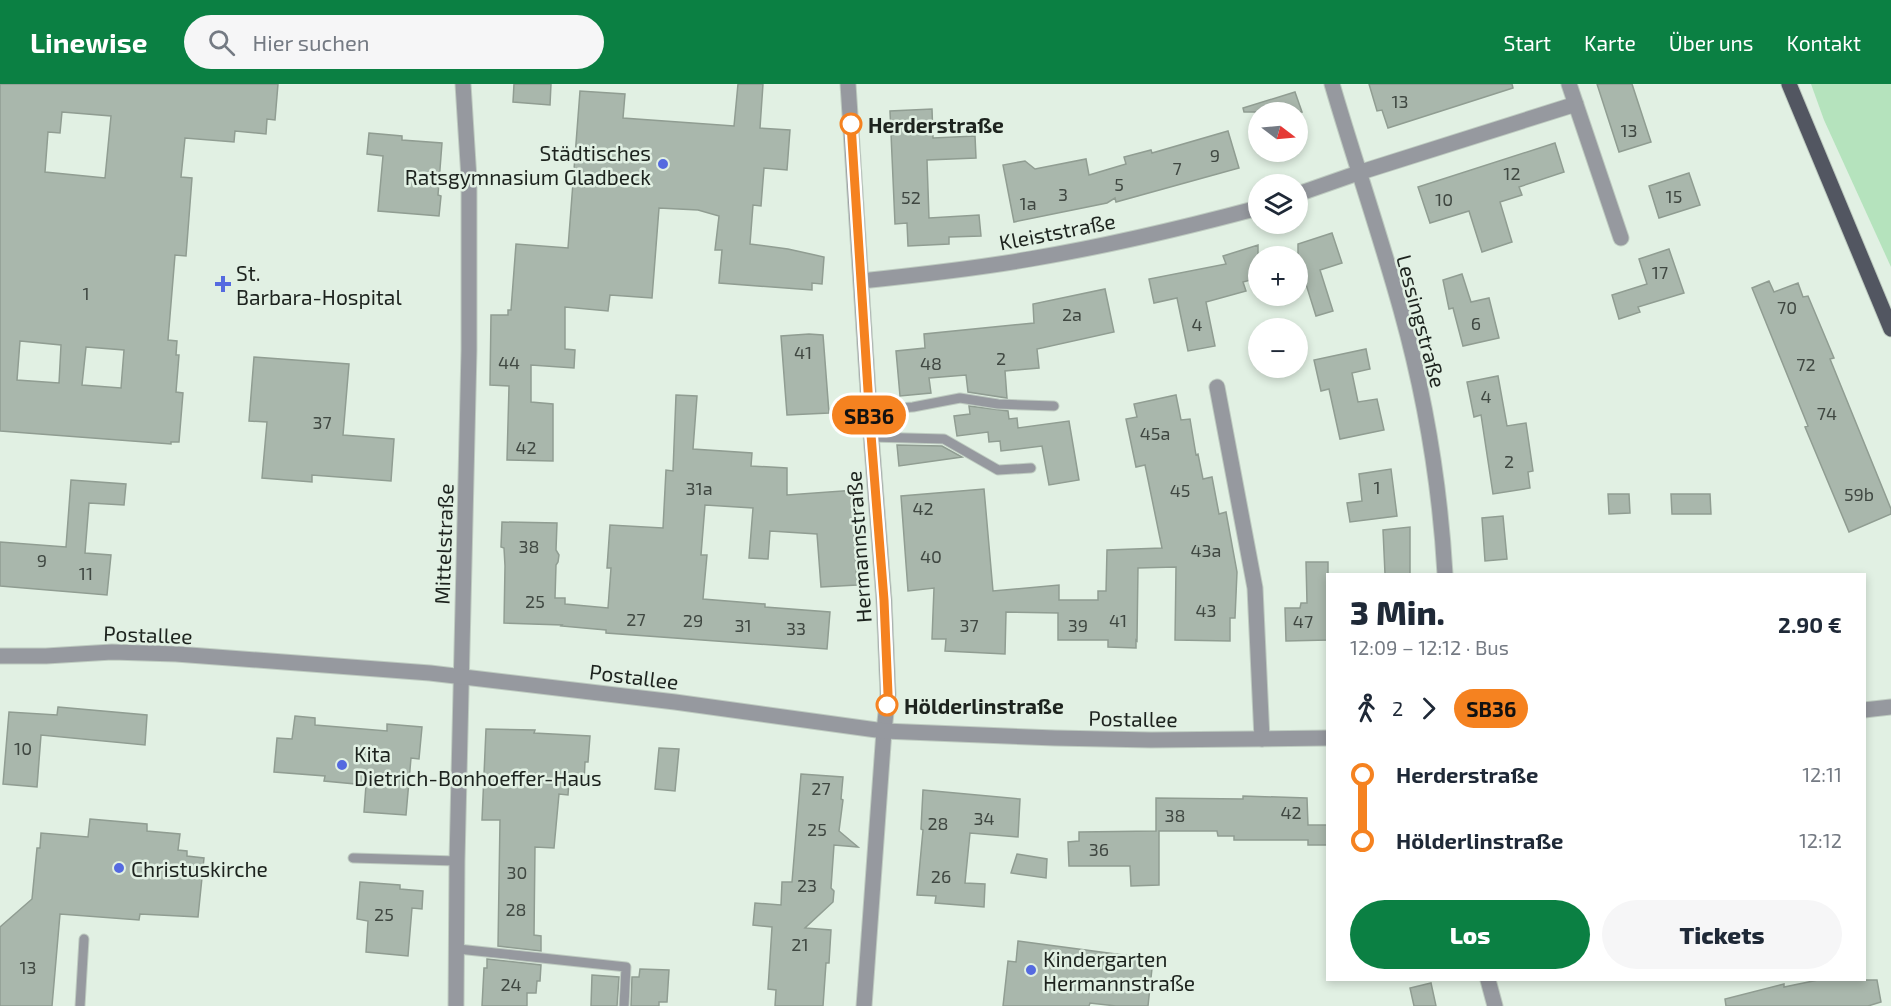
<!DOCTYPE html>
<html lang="de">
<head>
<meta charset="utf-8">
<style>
	:root { --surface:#fff; --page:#f6f6f7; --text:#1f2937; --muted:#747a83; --accent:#0b8043 }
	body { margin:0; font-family:"Exo 2",sans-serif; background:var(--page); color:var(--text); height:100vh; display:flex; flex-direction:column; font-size:22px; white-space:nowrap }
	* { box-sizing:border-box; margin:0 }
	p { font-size:20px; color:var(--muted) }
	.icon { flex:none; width:33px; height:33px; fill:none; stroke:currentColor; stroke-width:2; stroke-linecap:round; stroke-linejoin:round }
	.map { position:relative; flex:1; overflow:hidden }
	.side { position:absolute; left:1326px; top:489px; width:540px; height:408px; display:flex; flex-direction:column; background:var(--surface); border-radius:0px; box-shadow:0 3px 9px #0003 }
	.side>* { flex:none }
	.badge { padding:0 12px; border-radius:20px; font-size:21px; line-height:39px }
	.needle { width:39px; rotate:106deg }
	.tools { position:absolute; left:1248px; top:18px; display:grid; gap:12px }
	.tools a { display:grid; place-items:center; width:60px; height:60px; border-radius:50%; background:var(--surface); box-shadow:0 3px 9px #0003; font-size:30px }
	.map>.badge { position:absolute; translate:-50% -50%; box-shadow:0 0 0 3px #fff }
	.legs { display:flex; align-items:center; gap:9px; height:66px; padding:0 24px; font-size:20px }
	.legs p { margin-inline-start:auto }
	.summary { display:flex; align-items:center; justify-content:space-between; height:102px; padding:0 24px }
	h1 { font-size:33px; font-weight:800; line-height:45px }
	.button { display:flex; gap:12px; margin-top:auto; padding:12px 24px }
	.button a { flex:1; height:69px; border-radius:36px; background:var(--accent); color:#fff; font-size:24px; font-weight:800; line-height:69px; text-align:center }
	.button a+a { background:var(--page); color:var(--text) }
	ul { padding:0 24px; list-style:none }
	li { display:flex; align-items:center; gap:21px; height:66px; font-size:22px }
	li i { display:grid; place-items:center; width:9px; height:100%; margin:0 8px; background:currentColor }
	li i::after { content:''; width:15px; height:15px; margin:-8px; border:4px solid; border-radius:50%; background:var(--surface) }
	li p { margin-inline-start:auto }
	li:first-child i { background:linear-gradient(#0000 50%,currentColor 0) }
	li:last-child i { background:linear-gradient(currentColor 50%,#0000 0) }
	header { display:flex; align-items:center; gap:36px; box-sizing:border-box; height:84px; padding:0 30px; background:var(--accent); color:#fff }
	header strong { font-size:28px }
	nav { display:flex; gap:33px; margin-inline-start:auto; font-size:21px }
	.search { width:420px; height:54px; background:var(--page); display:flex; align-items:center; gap:15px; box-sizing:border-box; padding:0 21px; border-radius:33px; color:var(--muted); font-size:22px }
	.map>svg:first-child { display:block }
	.green { fill:#b5e3bd }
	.building { fill:#a9b7ac; stroke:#909d92; stroke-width:1.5; fill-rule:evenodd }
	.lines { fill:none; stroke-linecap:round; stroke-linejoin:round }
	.service-casing { stroke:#becbc0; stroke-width:11 }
	.minor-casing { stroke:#becbc0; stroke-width:17 }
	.tertiary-casing { stroke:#becbc0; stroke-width:17 }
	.primary-casing { stroke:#becbc0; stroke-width:17 }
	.service { stroke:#96999f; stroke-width:9 }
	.minor { stroke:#96999f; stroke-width:15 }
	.tertiary { stroke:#96999f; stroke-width:15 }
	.primary { stroke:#525661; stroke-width:15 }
	.line-1-casing { stroke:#fff; stroke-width:14 }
	.line-1 { stroke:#f58220; stroke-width:9 }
	.stop-1-dot { fill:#fff; stroke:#f58220; stroke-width:3 }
	.poi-dot { fill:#556ae0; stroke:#e1f0e3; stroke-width:2 }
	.labels { text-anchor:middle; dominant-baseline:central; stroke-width:5; stroke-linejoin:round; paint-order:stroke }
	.number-label { font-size:18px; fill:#404842 }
	.stop-label { font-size:21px; font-weight:bold; fill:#1d231e; stroke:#e1f0e3; text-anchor:start }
	.poi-label { font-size:21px; fill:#1d231e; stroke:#e1f0e3; text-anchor:start }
	.street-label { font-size:21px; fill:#1d231e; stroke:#e1f0e3 }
</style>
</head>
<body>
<header>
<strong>Linewise</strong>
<div class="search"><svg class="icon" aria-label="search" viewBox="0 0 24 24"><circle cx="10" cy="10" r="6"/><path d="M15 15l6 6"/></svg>Hier suchen</div>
<nav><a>Start</a><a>Karte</a><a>Über uns</a><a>Kontakt</a></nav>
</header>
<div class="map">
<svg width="1891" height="922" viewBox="0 0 1891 922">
	<rect width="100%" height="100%" fill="#e1f0e3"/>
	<path class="green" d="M1811 0H1891V183L1824 36Z"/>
	<path class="building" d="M0 0H278L275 36 267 35 266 50 235 47 234 58 185 54 181 93 192 94 186 172 175 171 168 256 177 257 176 271H179L176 308 183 309 179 358H171V360L0 347ZM62 28 111 32 105 94 45 88 48 48 60 49ZM20 257 61 261 59 299 17 296ZM86 263 124 266 121 304 82 301Z
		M514 0H551L550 21 513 18Z
		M738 0H763L760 44 790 46 787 86 764 84 761 122 753 121 750 160 788 165 824 173 822 200 812 199V206L719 199 722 166H715L719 132 698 126 659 124 652 214 610 211 608 227 565 223V265L575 266 574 284 531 281V318L553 320V377L507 376 509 302 490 301 491 231H508V226H511L516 160 568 164 580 7 625 10 623 34 734 42Z
		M1369 0H1512L1513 4 1388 44 1382 26 1377 27Z
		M1597 0H1632L1651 58 1619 68Z
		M1295 8 1302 28H1244L1243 24Z
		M932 25 933 54 975 52 976 74 927 76 929 134 979 131 981 152 949 153V160L908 162 907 139 895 140 890 27Z
		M1228 47 1239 84 1116 118 1115 114 1107 119 1014 138 1003 81 1025 77 1035 85 1086 75 1089 91 1126 80 1124 73 1151 66 1152 69Z
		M369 49 402 52V56L442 59 438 111 441 112 439 132 378 127 383 72 367 70Z
		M1555 59 1564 88 1519 103 1522 111 1500 118 1512 158 1482 168 1469 127 1430 139 1418 103Z
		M1689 89 1700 121 1659 134 1649 102Z
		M1332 149 1342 179 1320 186 1333 227 1316 232 1298 175V160Z
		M1258 161V194L1243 198 1246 207 1206 218 1215 262 1188 267 1177 214 1154 219 1149 195 1226 180 1223 172Z
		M1669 165 1684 209 1638 223 1640 228 1619 235 1612 211 1647 200 1639 175Z
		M1462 190 1471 218 1489 214 1499 254 1463 262 1453 224 1449 225 1443 196Z
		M1769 197 1774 208 1798 199 1803 213 1808 212 1834 274 1830 275 1891 425V430L1849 448 1805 343 1808 342 1752 204Z
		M1105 205 1114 248 1037 265 1039 284 1005 287 1007 314 968 308 966 291 929 294 931 309 900 312 896 267 925 264 924 250 1034 239 1033 220Z
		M809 250 823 251 829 329 787 331 781 252Z
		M1366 265 1370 285 1352 289 1358 318 1377 315 1384 346 1340 355 1329 305 1321 307 1314 276Z
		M254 273 349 280 343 351 394 355 391 397 312 391V398L262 394 267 338 249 337Z
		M1498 292 1507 342 1526 339 1533 387 1528 388 1530 404 1493 410 1481 331 1474 333 1467 298Z
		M676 311 697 312 693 365 752 369 751 382 787 384V411L856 406 859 450H854L857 501 821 503 817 450 770 447 768 475 749 474 753 424 705 421 701 471H707L703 515 765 520V523L830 528 827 565 606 549V546L561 542 562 541 504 539 505 482 504 464 501 463 502 438 557 439 556 466 559 471 558 478 556 481 555 514H565V520L608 524 611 484H607L610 441 663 444 666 386 673 387Z
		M1176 311 1181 336 1190 335 1196 371 1198 370 1203 395 1212 393 1219 430 1226 428 1237 488 1235 534H1230V557L1175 556 1176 483 1138 484 1137 557 1136 556V564L1108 563V556H1058V529L1006 528 1005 570 945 567 946 555H932L934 504 908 507 901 412 984 405 993 507 1059 501V516H1098V507H1106L1107 466 1162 464 1145 381 1136 383 1126 335 1137 333 1134 320Z
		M969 322 1008 327 1009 335 1017 334 1018 344 1069 337 1079 396 1049 401 1042 362 1001 367 1000 357 989 358 988 348 957 352 954 332 970 330Z
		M897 361 942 362 962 373 899 382Z
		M1391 385 1397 432 1350 438 1347 419 1362 417 1359 390Z
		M71 396 126 400 124 421 89 419 85 469 111 471 107 511 0 502V458L66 463Z
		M1608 410H1629L1630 429 1609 430Z
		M1671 410H1710L1711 430H1672Z
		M1503 432 1507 475 1485 477 1482 434Z
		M1410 443V490H1385L1383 446Z
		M1306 478H1328V556L1286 557 1285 524H1300L1301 519H1307Z
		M58 623 147 631 145 661 41 651 37 703 3 700 9 628 57 631Z
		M295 632 315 634V641L387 647V640L422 643 419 675 411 674 406 731 364 728 366 701 324 697 325 692 274 688 277 654 292 655Z
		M486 645 535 646 534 649 590 652 588 678H585L584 699 569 697 568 711 559 710 554 764 535 763 534 851 541 852V867L498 862 500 736H482Z
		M659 664 679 665 675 707 655 705Z
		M801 690 843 693 841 715 843 716 839 747 858 763 834 761 831 804 834 807 833 818 805 844 831 846 829 879H826L823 922H775L776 906 768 905 772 843 753 841 755 819 781 821 782 798H792Z
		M923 706 1020 715 1018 753 970 749 965 799 985 800 984 823 935 819 936 812 917 811 923 746 921 745Z
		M1243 712 1307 714 1308 741H1328V761H1308V756H1234V752H1218L1217 747H1159V801L1131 802 1130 782H1069L1068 758 1079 757V748L1156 747V714L1243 715Z
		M90 735 147 740V747L180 750 178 766 187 767V772L204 774 198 833 140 830 139 836 60 830 52 922H0V843L32 815 37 764H40L41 749 88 753Z
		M1017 770 1047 775 1046 794 1011 789Z
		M360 798 400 801V805L423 807 422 825 412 824 408 872 366 868 368 837 357 835Z
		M1018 857 1153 875 1148 922H1116L1090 919 1089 922H1003L1008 877 1016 878Z
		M487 875 541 881 540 897H537L536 909H527V922H482L484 884H487Z
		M640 885 669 886 667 918H659V922H631L632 893H639Z
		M592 891 619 893 617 922H591Z
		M1818 896H1877L1881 918 1868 922H1726L1725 915 1784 900V903Z
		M1431 899 1436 922H1414L1410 904Z"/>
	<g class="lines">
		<defs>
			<path id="service" d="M869 326 913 323 960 314 998 320 1054 322
				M871 353 944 355 998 386 1031 384
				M353 774 457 777
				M458 865 626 883 624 922
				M80 922 84 855"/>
			<path id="minor" d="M848 0 870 338 884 516 888 610 884 647 864 922
				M1332 0C1354 75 1380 150 1401 226 1425 312 1440 402 1445 490
				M1569 0 1621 154
				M1298 110 1358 89 1576 20
				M861 197C918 191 974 185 1030 175 1107 162 1183 144 1258 124
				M1217 303 1255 504 1262 655
				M1488 896 1495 922
				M456 922 457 777 469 266V95L463 0"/>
			<path id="tertiary" d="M0 572H46L112 568 176 570 430 589 675 618 884 647 1055 654 1151 656 1328 654
				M1864 626 1891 623"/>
			<path id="primary" d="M1789 0 1891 245"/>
		</defs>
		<use href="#service" class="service-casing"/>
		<use href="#minor" class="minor-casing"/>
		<use href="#tertiary" class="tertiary-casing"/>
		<use href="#primary" class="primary-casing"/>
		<use href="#service" class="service"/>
		<use href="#minor" class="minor"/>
		<use href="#tertiary" class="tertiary"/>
		<use href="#primary" class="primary"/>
	</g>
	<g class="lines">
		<defs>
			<path id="line-1" d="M851 40 870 338 884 516 888 610 887 621"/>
		</defs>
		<use href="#line-1" class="line-1-casing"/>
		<use href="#line-1" class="line-1"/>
	</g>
	<g class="stop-1-dot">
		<circle cx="851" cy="40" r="10"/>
		<circle cx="887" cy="621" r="10"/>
	</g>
	<g class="poi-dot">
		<circle cx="663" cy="80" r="6"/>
		<path d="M220 191h6v6h6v6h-6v6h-6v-6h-6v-6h6z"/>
		<circle cx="342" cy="681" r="6"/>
		<circle cx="119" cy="784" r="6"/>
		<circle cx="1031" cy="886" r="6"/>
	</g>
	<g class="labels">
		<g class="number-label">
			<text x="1400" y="17">13</text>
			<text x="1629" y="46">13</text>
			<text x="1215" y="71">9</text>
			<text x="1177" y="84">7</text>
			<text x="1512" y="89">12</text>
			<text x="1119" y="100">5</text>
			<text x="1063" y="110">3</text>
			<text x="1674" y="112">15</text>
			<text x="911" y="113">52</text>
			<text x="1444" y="115">10</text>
			<text x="1028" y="119">1a</text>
			<text x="1660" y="188">17</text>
			<text x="86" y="209">1</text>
			<text x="1787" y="223">70</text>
			<text x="1072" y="230">2a</text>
			<text x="1476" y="239">6</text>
			<text x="1197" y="240">4</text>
			<text x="803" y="268">41</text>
			<text x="1001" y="274">2</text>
			<text x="509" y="278">44</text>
			<text x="931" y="279">48</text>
			<text x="1806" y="280">72</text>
			<text x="1486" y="312">4</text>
			<text x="1827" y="329">74</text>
			<text x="322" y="338">37</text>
			<text x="1155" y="349">45a</text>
			<text x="526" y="363">42</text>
			<text x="1509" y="377">2</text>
			<text x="1377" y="403">1</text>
			<text x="699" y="404">31a</text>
			<text x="1180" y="406">45</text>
			<text x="1859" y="410">59b</text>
			<text x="923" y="424">42</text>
			<text x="529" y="462">38</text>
			<text x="1206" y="466">43a</text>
			<text x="931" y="472">40</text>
			<text x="42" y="476">9</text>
			<text x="86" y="489">11</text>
			<text x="535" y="517">25</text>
			<text x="1206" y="526">43</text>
			<text x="636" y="535">27</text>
			<text x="693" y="536">29</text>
			<text x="1118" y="536">41</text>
			<text x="1303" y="537">47</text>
			<text x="743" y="541">31</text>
			<text x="969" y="541">37</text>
			<text x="1078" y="541">39</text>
			<text x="796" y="544">33</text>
			<text x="23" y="664">10</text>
			<text x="821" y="704">27</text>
			<text x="1291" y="728">42</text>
			<text x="1175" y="731">38</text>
			<text x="984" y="734">34</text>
			<text x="938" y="739">28</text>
			<text x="817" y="745">25</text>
			<text x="1099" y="765">36</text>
			<text x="517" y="788">30</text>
			<text x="941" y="792">26</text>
			<text x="807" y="801">23</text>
			<text x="516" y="825">28</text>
			<text x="384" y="830">25</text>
			<text x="800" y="860">21</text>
			<text x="28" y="883">13</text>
			<text x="511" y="900">24</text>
		</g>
		<g class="stop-label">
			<text x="868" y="40">Herderstraße</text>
			<text x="904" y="621">Hölderlinstraße</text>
		</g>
		<g class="poi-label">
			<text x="651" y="68" text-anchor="end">Städtisches<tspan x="651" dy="24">Ratsgymnasium Gladbeck</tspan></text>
			<text x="236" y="188">St.<tspan x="236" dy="24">Barbara-Hospital</tspan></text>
			<text x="354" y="669">Kita<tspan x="354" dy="24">Dietrich-Bonhoeffer-Haus</tspan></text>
			<text x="131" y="784">Christuskirche</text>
			<text x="1043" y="874">Kindergarten<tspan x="1043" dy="24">Hermannstraße</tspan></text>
		</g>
		<g class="street-label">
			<text transform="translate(1057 147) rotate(-11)">Kleiststraße</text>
			<text transform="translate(1422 237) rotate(75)">Lessingstraße</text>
			<text transform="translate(443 460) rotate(-88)">Mittelstraße</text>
			<text transform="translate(858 463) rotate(-94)">Hermannstraße</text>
			<text transform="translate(148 550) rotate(2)">Postallee</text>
			<text transform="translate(634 592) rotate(7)">Postallee</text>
			<text transform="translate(1133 634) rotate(1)">Postallee</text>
		</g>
	</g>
</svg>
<div class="tools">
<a><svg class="needle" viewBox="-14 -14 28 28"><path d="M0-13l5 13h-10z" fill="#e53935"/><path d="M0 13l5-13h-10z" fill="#747a83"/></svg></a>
<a><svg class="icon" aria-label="layers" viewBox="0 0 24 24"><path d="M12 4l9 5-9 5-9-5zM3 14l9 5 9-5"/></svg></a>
<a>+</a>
<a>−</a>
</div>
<b class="badge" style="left:869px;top:331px;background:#f58220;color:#111">SB36</b>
<section class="side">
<div class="summary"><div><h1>3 Min.</h1><p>12:09 – 12:12 · Bus</p></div><b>2.90 €</b></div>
<div class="legs"><svg class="icon" aria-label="walk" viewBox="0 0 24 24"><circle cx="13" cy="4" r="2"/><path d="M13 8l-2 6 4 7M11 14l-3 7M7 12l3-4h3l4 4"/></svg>2<svg class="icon" aria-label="forward" viewBox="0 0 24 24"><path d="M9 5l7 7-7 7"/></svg><b class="badge" style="background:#f58220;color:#111">SB36</b></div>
<ul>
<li><i style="color:#f58220"></i><b>Herderstraße</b><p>12:11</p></li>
<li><i style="color:#f58220"></i><b>Hölderlinstraße</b><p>12:12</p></li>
</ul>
<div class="button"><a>Los</a><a>Tickets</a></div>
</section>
</div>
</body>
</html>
